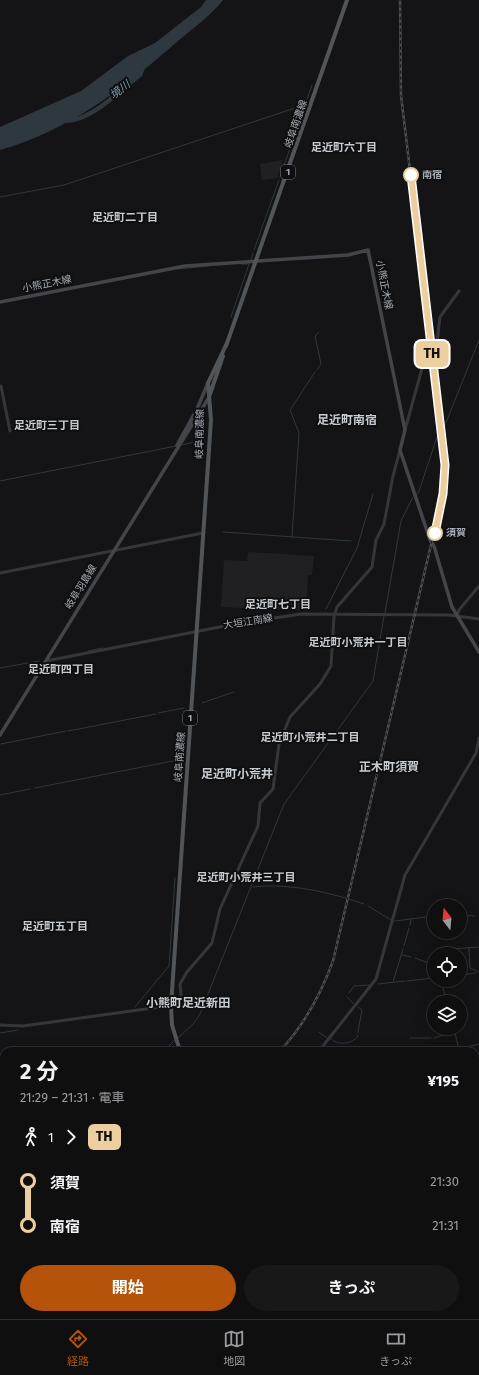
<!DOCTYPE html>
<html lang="ja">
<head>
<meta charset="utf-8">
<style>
	:root { --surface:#0f0f10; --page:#181819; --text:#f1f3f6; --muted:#9b9c9f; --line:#2f2f30; --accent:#b45309 }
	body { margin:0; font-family:"Fira Sans","Noto Sans JP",sans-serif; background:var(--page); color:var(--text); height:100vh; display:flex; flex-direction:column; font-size:15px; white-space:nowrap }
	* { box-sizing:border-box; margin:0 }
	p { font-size:13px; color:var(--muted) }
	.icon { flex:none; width:22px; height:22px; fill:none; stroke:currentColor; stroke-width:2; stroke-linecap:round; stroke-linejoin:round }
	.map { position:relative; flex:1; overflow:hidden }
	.sheet { position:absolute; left:0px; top:1047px; width:479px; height:272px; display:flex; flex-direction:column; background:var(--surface); border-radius:12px 12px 0 0; box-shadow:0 4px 16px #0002,0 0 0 1px var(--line) }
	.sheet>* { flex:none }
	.badge { padding:0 8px; border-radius:6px; font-size:14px; line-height:26px }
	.needle { width:26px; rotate:344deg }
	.fabs { position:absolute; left:427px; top:899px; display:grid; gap:8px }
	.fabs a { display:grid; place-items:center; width:40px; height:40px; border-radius:50%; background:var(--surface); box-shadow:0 4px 16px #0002,0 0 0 1px var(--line); font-size:20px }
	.map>.badge { position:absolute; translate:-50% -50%; box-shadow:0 0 0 2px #fff }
	.legs { display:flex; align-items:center; gap:6px; height:44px; padding:0 20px; font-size:13px }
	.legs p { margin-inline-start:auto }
	.headline { display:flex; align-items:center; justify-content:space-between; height:68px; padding:0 20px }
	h1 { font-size:22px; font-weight:700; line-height:30px }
	.button { display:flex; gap:8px; margin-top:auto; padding:8px 20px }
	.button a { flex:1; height:46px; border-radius:24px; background:var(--accent); color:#fff; font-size:16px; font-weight:700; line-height:46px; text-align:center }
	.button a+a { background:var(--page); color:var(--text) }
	ul { padding:0 20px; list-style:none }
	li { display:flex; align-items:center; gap:14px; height:44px; font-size:15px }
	li i { display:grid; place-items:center; width:6px; height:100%; margin:0 5px; background:currentColor }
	li i::after { content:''; width:10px; height:10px; margin:-5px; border:3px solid; border-radius:50%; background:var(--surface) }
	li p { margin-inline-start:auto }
	li:first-child i { background:linear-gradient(#0000 50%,currentColor 0) }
	li:last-child i { background:linear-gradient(currentColor 50%,#0000 0) }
	.tabs { display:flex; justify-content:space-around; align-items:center; height:56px; border-top:1px solid var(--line); background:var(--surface); font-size:11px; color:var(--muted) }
	.tabs a { display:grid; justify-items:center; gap:2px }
	.tabs .on { color:var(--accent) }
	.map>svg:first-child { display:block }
	.built { fill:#202023 }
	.water { fill:#2e383e }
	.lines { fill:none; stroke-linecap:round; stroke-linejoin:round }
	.stream { stroke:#2e383e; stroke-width:1 }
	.river { stroke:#2e383e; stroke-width:4.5 }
	.tertiary { stroke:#35363b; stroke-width:3 }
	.secondary { stroke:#43454a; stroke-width:3.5 }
	.primary { stroke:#515459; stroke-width:4 }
	.rail-casing { stroke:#4c4e53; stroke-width:2.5 }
	.rail { stroke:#0f0f11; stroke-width:1; stroke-dasharray:3; stroke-linecap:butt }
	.line-1-casing { stroke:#fff; stroke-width:9 }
	.line-1 { stroke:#edcf9f; stroke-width:6 }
	.stop-1-dot { fill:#fff; stroke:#edcf9f; stroke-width:2 }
	.labels { text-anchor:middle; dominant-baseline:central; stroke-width:4; stroke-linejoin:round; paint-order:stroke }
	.shield { fill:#0f0f11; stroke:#797d84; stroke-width:1 }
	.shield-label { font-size:9px; font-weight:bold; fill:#a6acb6 }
	.street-label { font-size:10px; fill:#a6acb6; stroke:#0f0f11 }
	.stop-label { font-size:10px; font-weight:bold; fill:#a6acb6; stroke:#0f0f11; text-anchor:start }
	.water-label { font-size:11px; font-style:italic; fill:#7e9cb0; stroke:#0f0f11 }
	.neighbourhood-label { font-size:11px; font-weight:bold; fill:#c7cbd2; stroke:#0f0f11 }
	.quarter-label { font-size:12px; font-weight:bold; fill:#c7cbd2; stroke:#0f0f11 }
</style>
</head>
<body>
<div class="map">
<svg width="479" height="1319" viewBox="0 0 479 1319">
	<rect width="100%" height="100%" fill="#141416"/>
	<path class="built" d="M281 160 282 164 277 178 262 180 260 164Z
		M248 552 314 556 312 575H308L306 611 221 607 224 560 247 561Z"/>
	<path class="water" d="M206 0H223C211 16 193 28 178 41 126 87 68 131 0 150V127L81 91 128 56 155 43 201 7Z"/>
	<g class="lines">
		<path class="stream" d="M280 177 312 85
			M0 197 64 185 304 105
			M254 250 279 180
			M251 260 253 253
			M178 269 209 266
			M231 317 249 264H241
			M317 370 321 364 315 336 319 332
			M182 445 199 441
			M0 481 176 446
			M416 495 419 491 439 431 443 430 479 340
			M223 532 351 541
			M292 537 299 433 290 410 315 372
			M326 609 357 548 373 494
			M385 613 401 521 413 497
			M88 651 102 648
			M0 668 39 661
			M202 703 234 692
			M158 713 184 708
			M68 731 156 714
			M1 744 66 731
			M35 788 183 759
			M0 795 30 789
			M253 887C290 883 329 892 364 904
			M368 906 391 920
			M460 915 475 916
			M395 921 434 916
			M410 925 411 920
			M404 946 409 928
			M469 948 470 968 479 972
			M451 949 479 947
			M402 955 411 957
			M415 958 434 965
			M460 975 476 973
			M407 981 434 978
			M441 981 447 1002
			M393 982 403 949
			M378 984 405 981
			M349 993 354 986 370 985
			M347 997 354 1004
			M135 1007 169 966 175 878
			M358 1007 362 1010 358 1032
			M454 1028 458 1046
			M319 1032 327 1038
			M0 1033 18 1030
			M178 1038 195 1022 200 1014 284 804 373 681 384 616
			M410 1038H431
			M434 1038 455 1032
			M331 1039C339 1046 352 1044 358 1036L357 1035
			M164 1051 175 1040
			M460 1051 459 1049 479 1044
			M475 1106 479 1121
			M0 1112 4 1111
			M475 1161 479 1160
			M475 1267V1270
			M475 1280 477 1279 479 1270
			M475 1283 479 1282
			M398 1315V1319
			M400 1315 401 1318 408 1316 409 1319
			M450 1319 451 1315"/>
		<path class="river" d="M66 121C94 119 119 91 140 75L143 67"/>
		<path class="tertiary" d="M1 386 10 431
			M405 430 426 354 437 343 440 317 459 291
			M0 573 203 533
			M457 616 459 610 479 586
			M46 661 235 624 301 614 449 615 479 619
			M0 1025 23 1026 182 1004 180 984 187 972 212 943 220 909 258 826 260 803 273 789 279 744 290 717 320 684 331 666 334 616 337 607 372 567 376 540 384 524 393 476 400 450
			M319 1051 376 979 405 875 476 753 479 738
			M475 1250 479 1249
			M0 1271 4 1270
			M203 1319 223 1315"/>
		<path class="secondary" d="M0 302 185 266 348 255 368 250 405 430 400 450 430 540 434 546 452 607 479 652
			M177 445 197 409 208 383
			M0 735 208 399"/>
		<path class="primary" d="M226 346 347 0
			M209 397 223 356
			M180 1051 172 1025 171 1006 207 479 211 420 208 383 227 343
			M258 1315V1319"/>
		<defs>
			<path id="rail" d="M280 1051C304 1025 321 994 333 961L443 494 445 465 401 95 400 0
				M0 1218 4 1216"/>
		</defs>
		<use href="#rail" class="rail-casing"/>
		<use href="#rail" class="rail"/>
	</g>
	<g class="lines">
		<defs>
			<path id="line-1" d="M411 175 445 465 443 494 435 533"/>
		</defs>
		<use href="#line-1" class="line-1-casing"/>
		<use href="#line-1" class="line-1"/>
	</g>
	<g class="stop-1-dot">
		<circle cx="411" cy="175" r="7"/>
		<circle cx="435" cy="533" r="7"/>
	</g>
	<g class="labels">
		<g class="shield">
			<rect x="281" y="165" width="14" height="14" rx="3"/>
			<rect x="183" y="711" width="14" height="14" rx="3"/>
		</g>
		<g class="shield-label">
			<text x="288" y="172">1</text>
			<text x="190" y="718">1</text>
		</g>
		<g class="street-label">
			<text transform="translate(296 124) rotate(-71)">岐阜南濃線</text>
			<text transform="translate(47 284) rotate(-11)">小熊正木線</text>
			<text transform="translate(384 285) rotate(79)">小熊正木線</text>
			<text transform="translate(200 434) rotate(-89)">岐阜南濃線</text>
			<text transform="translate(81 587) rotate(-58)">岐阜羽島線</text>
			<text transform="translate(248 622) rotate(-9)">大垣江南線</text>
			<text transform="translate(180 757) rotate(-86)">岐阜南濃線</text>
		</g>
		<g class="stop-label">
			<text x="422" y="175">南宿</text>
			<text x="446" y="533">須賀</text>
		</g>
		<g class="water-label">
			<text transform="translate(120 90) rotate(-38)">境川</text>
		</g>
		<g class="neighbourhood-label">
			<text x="344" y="147">足近町六丁目</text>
			<text x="125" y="217">足近町二丁目</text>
			<text x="47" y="425">足近町三丁目</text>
			<text x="278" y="604">足近町七丁目</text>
			<text x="358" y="642">足近町小荒井一丁目</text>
			<text x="61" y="669">足近町四丁目</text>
			<text x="310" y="737">足近町小荒井二丁目</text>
			<text x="246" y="877">足近町小荒井三丁目</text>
			<text x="55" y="926">足近町五丁目</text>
		</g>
		<g class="quarter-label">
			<text x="347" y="420">足近町南宿</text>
			<text x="389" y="767">正木町須賀</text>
			<text x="237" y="774">足近町小荒井</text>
			<text x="188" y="1003">小熊町足近新田</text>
		</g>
	</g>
</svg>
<div class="fabs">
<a><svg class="needle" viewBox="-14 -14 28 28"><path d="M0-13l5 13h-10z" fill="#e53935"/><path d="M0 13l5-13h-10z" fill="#9b9c9f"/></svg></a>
<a><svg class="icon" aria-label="locate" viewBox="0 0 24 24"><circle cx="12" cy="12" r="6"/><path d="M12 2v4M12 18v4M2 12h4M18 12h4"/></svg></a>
<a><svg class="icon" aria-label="layers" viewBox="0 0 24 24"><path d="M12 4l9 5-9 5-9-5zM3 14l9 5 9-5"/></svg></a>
</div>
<b class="badge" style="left:432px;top:354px;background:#edcf9f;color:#111">TH</b>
<section class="sheet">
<div class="headline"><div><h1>2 分</h1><p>21:29 – 21:31 · 電車</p></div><b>¥195</b></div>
<div class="legs"><svg class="icon" aria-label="walk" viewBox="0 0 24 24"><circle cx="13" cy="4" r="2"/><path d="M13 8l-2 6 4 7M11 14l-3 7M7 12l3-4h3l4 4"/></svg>1<svg class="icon" aria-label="forward" viewBox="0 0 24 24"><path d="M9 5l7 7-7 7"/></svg><b class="badge" style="background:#edcf9f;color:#111">TH</b></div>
<ul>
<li><i style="color:#edcf9f"></i><b>須賀</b><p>21:30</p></li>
<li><i style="color:#edcf9f"></i><b>南宿</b><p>21:31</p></li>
</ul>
<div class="button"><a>開始</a><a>きっぷ</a></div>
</section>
</div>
<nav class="tabs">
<a class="on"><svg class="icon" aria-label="directions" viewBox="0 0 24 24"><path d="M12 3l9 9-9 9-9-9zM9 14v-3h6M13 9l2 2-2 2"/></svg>経路</a>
<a><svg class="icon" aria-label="map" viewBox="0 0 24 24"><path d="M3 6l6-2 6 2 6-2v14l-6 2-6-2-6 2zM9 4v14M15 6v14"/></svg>地図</a>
<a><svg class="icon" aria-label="tickets" viewBox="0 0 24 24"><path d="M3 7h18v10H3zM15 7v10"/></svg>きっぷ</a>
</nav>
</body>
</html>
